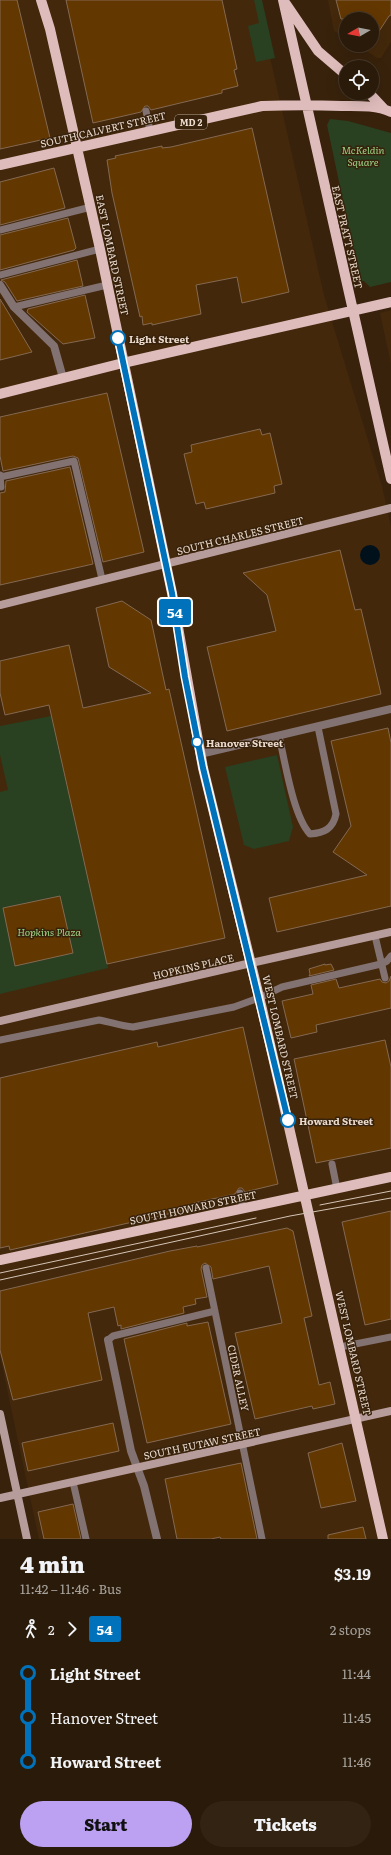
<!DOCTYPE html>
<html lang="en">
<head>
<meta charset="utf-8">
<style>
	:root { --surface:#2a1a09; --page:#322312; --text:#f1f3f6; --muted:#a5a19c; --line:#46382a; --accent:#bca0f2 }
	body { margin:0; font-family:Literata,serif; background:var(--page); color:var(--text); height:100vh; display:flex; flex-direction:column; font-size:15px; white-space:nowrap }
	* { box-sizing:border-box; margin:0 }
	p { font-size:13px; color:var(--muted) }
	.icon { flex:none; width:22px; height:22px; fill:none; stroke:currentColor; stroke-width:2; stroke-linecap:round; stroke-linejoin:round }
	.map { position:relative; height:1539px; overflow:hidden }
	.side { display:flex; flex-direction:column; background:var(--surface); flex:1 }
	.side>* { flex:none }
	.badge { padding:0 8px; border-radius:3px; font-size:14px; line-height:26px }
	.needle { width:26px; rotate:260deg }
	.fabs { position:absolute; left:339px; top:12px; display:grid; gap:8px }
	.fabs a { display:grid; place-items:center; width:40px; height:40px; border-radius:50%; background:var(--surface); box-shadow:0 4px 16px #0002,0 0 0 1px var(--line); font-size:20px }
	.map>.badge { position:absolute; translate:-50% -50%; box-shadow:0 0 0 2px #fff }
	.legs { display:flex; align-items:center; gap:6px; height:44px; padding:0 20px; font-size:13px }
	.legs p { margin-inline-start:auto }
	.overview { display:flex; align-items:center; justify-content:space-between; height:68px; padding:0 20px }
	h1 { font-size:22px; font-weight:800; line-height:30px }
	.button { display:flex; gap:8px; margin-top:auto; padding:8px 20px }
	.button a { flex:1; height:46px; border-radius:24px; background:var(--accent); color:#111; font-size:16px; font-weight:800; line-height:46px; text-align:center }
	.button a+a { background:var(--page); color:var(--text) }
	ul { padding:0 20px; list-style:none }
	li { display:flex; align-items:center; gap:14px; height:44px; font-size:15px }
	li i { display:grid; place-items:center; width:6px; height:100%; margin:0 5px; background:currentColor }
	li i::after { content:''; width:10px; height:10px; margin:-5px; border:3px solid; border-radius:50%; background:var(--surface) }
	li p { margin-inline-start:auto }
	li:first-child i { background:linear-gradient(#0000 50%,currentColor 0) }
	li:last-child i { background:linear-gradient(currentColor 50%,#0000 0) }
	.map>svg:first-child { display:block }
	.built { fill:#43280b }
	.green { fill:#294021 }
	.water { fill:#00111c }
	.building { fill:#633700; stroke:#836952 }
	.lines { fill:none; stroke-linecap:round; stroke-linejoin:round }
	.lane { stroke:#837272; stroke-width:7 }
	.street { stroke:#837272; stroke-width:8 }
	.secondary { stroke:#b79c9c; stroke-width:8 }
	.primary { stroke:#dfbcbc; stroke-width:10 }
	.tram { stroke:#d5c5b7; stroke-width:1 }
	.line-1-casing { stroke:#fff; stroke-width:9 }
	.line-1 { stroke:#0072bc; stroke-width:6 }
	.stop-1-dot { fill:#fff; stroke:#0072bc; stroke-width:2 }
	.labels { text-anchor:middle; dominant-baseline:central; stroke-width:3; stroke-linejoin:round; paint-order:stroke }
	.shield { fill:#38220c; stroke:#b5a494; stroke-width:1 }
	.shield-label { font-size:9px; font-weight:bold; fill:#ebdccf }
	.street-label { font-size:10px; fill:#ebdccf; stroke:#38220c }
	.park-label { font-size:10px; font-style:italic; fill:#9bd388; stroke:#38220c }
	.stop-label { font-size:10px; font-weight:bold; fill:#ebdccf; stroke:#38220c; text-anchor:start }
</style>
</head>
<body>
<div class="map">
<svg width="391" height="1539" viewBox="0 0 391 1539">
	<rect width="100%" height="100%" fill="#38220c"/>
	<path class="built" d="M0 0H257L324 295 382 486 391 526V1539H39L0 1356Z
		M328 0H391V42L381 58H377L357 45H372V19H346V38L334 31Z
		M391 310V364L380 313Z"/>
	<path class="green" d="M254 0H262L275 58 256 62 248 26 259 23Z
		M330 119 348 121 391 133V282L370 287 364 281H360L327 125Z
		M51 716 108 968 0 994V792L8 790 0 755V726Z
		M277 755 293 827 289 841 254 849 244 845 225 767Z"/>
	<path class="water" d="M360 555a10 10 0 1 1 20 0a10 10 0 1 1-20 0Z"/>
	<path class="building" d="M0 0H17L50 138 0 149Z
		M66 0H222L237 69 234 70 238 86 222 90V93L151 110 148 106H145L141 112 93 123Z
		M336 0H391V15L389 16 372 42V19H341Z
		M252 128 289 292 242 303 237 277 196 285 201 314 152 325V323L143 325 142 316 140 317 112 193 107 160 116 158 115 156 162 146V148L171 147Z
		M54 168 65 208 0 225V182Z
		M68 218 76 248 74 250 0 270V235Z
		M77 260 83 286 17 301 5 282 1 280Z
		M85 295 95 338 63 344 27 312 28 309Z
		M0 299 17 327 32 352 0 360Z
		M107 393 144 552 103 562 78 458 73 456 3 471 0 456V417Z
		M260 429 262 435 270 433 282 484 274 486 275 493 206 509 204 502 196 504 184 454 192 452 191 445Z
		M70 467 93 564 0 585V493L5 492 6 481Z
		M340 550 355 610 361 609 381 694 227 731 207 647 276 631 267 595 243 573Z
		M122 601 151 620 166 690 169 689 225 938 107 964 49 705 5 715 0 693V661L69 645 83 708 151 693 109 667 96 608Z
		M388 728 391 743V906L277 932 269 898 367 875 333 852 351 826 331 741Z
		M60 896 73 953 15 966 3 908Z
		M325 964V965L331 964 334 970 309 976 310 974 309 969Z
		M391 976V1008L316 1025 317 1032 291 1038 282 1001 313 994 311 985 336 979 339 988 380 979 382 982 386 983 389 981Z
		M243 1027 278 1184 245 1192 242 1188H239L235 1194 194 1203V1208L10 1250 9 1246 0 1248V1078L157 1042 158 1047Z
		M385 1040 391 1067V1148L316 1163 294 1059Z
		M391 1211V1319L365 1325 342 1222Z
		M287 1228 293 1231 312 1316 304 1318 319 1385 330 1382 335 1404 313 1409 312 1406 255 1419 235 1333 282 1323 269 1266 213 1279 211 1267 205 1263 202 1265 201 1269 207 1297 195 1299 196 1304 183 1307 184 1313 121 1329V1325L118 1326 114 1307 88 1313 102 1380 13 1400 0 1350V1291L170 1251 197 1246V1247Z
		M208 1322 231 1424 147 1443 124 1339 187 1323V1326Z
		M113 1423 119 1451 28 1471 22 1443Z
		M342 1443 356 1501 321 1508 308 1453Z
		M241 1463 257 1539H221L220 1537 211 1539H177L165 1479Z
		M73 1504 81 1539H44L38 1512Z
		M363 1527 366 1539H328V1535Z"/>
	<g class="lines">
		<path class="lane" d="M146 111 150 131
			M0 230 91 207
			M0 275 100 249
			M14 307 107 285
			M0 475 1 487H0
			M0 477 74 461 102 579
			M279 736C285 761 293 816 310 834 324 833 333 829 336 814L318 727
			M375 936 385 978
			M0 1040 99 1020C111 1022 121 1026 133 1027L234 1007 259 998 282 987 381 964 387 961 391 956
			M332 1164 337 1189
			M240 1193 243 1209
			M206 1268 262 1539
			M108 1340 113 1336 215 1311
			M340 1347 391 1337
			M73 1482 86 1539"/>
		<path class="street" d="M0 285 14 307 54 346 63 378
			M200 754 391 709
			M108 1340 131 1451 144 1486 157 1539"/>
		<path class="secondary" d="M0 605 391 508
			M0 1021 251 963 391 932
			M0 1414 27 1539
			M0 1498 391 1411"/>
		<path class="primary" d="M41 0 50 29 100 249 172 593 203 768 262 1009 383 1539
			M283 0 391 479
			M286 4 318 51 346 75
			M369 93 384 109
			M0 165 262 106C289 105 315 105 342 106 358 106 376 105 391 112
			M0 394 123 363 391 302
			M0 1260 391 1177"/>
		<path class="tram" d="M320 1205 391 1191
			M0 1273 256 1218
			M0 1280 290 1216 391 1198"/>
	</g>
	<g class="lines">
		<defs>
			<path id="line-1" d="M118 338 172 593 185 677 203 768 288 1120"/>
		</defs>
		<use href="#line-1" class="line-1-casing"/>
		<use href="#line-1" class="line-1"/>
	</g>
	<g class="stop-1-dot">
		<circle cx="118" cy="338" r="7"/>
		<circle cx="197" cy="742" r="5"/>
		<circle cx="288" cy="1120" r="7"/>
	</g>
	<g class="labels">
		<rect class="shield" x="175" y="115" width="32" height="14" rx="3"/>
		<g class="shield-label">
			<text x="191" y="122">MD 2</text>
		</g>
		<g class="street-label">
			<text transform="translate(103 129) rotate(-13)">SOUTH CALVERT STREET</text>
			<text transform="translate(348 237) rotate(77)">EAST PRATT STREET</text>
			<text transform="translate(113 255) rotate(78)">EAST LOMBARD STREET</text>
			<text transform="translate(240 535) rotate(-14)">SOUTH CHARLES STREET</text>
			<text transform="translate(193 966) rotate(-13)">HOPKINS PLACE</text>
			<text transform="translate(281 1037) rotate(77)">WEST LOMBARD STREET</text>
			<text transform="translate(193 1207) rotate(-12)">SOUTH HOWARD STREET</text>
			<text transform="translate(354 1353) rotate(77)">WEST LOMBARD STREET</text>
			<text transform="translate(239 1378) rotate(78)">CIDER ALLEY</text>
			<text transform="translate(202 1443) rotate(-12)">SOUTH EUTAW STREET</text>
		</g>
		<g class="park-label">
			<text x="363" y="149">McKeldin<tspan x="363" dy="12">Square</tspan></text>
			<text x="49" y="931">Hopkins Plaza</text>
		</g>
		<g class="stop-label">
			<text x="129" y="338">Light Street</text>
			<text x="206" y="742">Hanover Street</text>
			<text x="299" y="1120">Howard Street</text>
		</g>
	</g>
</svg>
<div class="fabs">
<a><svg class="needle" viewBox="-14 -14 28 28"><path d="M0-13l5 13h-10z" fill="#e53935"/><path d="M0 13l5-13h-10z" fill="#a5a19c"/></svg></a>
<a><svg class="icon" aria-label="locate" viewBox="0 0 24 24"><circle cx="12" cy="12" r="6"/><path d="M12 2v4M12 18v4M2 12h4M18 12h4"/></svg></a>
</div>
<b class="badge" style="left:175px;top:612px;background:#0072bc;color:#fff">54</b>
</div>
<section class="side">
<div class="overview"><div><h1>4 min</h1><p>11:42 – 11:46 · Bus</p></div><b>$3.19</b></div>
<div class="legs"><svg class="icon" aria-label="walk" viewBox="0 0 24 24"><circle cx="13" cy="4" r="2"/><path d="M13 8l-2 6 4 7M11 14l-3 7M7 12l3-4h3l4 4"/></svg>2<svg class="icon" aria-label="forward" viewBox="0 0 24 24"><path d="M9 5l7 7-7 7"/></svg><b class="badge" style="background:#0072bc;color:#fff">54</b><p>2 stops</p></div>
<ul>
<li><i style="color:#0072bc"></i><b>Light Street</b><p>11:44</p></li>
<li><i style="color:#0072bc"></i><span>Hanover Street</span><p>11:45</p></li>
<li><i style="color:#0072bc"></i><b>Howard Street</b><p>11:46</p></li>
</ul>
<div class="button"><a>Start</a><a>Tickets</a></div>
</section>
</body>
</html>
